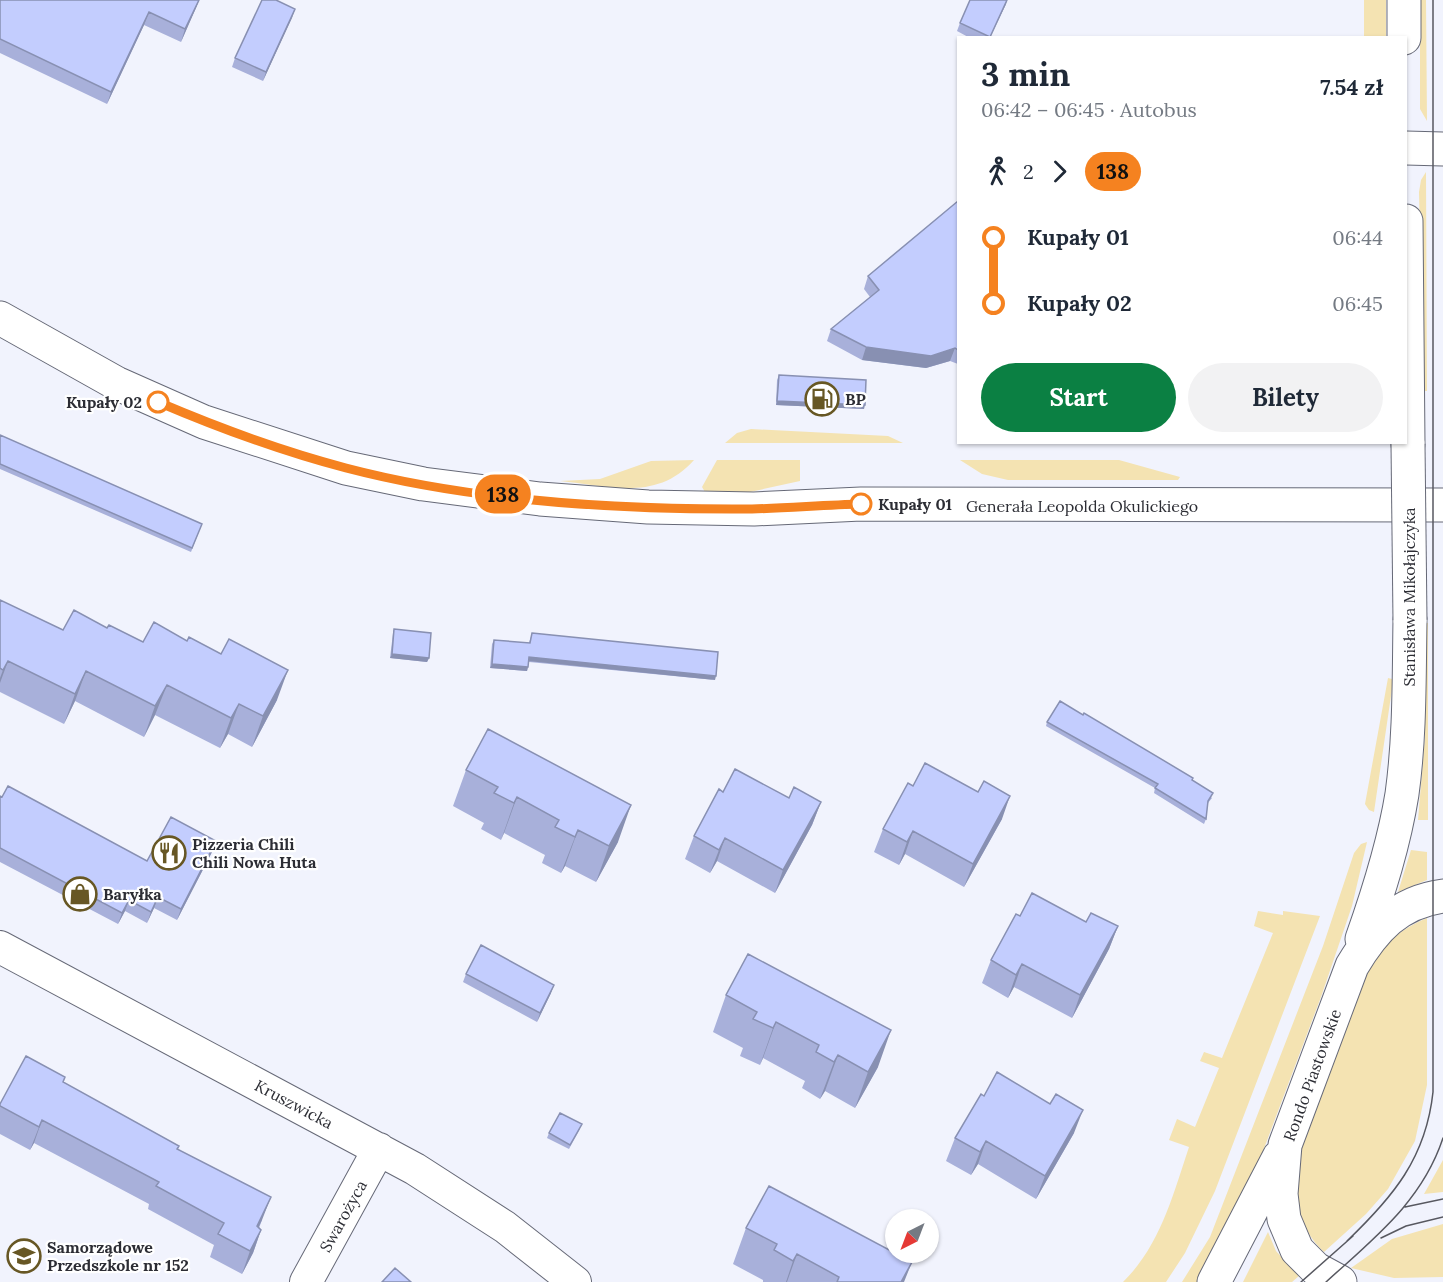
<!DOCTYPE html>
<html lang="pl">
<head>
<meta charset="utf-8">
<style>
	:root { --surface:#fff; --page:#f2f2f3; --text:#1f2937; --muted:#747a83; --accent:#0b8043 }
	body { margin:0; font-family:Lora,serif; background:var(--page); color:var(--text); height:100vh; display:flex; flex-direction:column; font-size:22px; white-space:nowrap }
	* { box-sizing:border-box; margin:0 }
	p { font-size:20px; color:var(--muted) }
	.icon { flex:none; width:33px; height:33px; fill:none; stroke:currentColor; stroke-width:2; stroke-linecap:round; stroke-linejoin:round }
	.map { position:relative; flex:1; overflow:hidden }
	.details { position:absolute; left:957px; top:36px; width:450px; height:408px; display:flex; flex-direction:column; background:var(--surface); border-radius:0px; box-shadow:0 2px 4px #0004 }
	.details>* { flex:none }
	.badge { padding:0 12px; border-radius:20px; font-size:21px; line-height:39px }
	.needle { width:39px; rotate:222deg }
	.buttons { position:absolute; left:885px; top:1209px; display:grid; gap:12px }
	.buttons a { display:grid; place-items:center; width:54px; height:54px; border-radius:50%; background:var(--surface); box-shadow:0 2px 4px #0004; font-size:30px }
	.map>.badge { position:absolute; translate:-50% -50%; box-shadow:0 0 0 3px #fff }
	.legs { display:flex; align-items:center; gap:9px; height:66px; padding:0 24px; font-size:20px }
	.legs p { margin-inline-start:auto }
	.headline { display:flex; align-items:center; justify-content:space-between; height:102px; padding:0 24px }
	h1 { font-size:33px; font-weight:700; line-height:45px }
	.action { display:flex; gap:12px; margin-top:auto; padding:12px 24px }
	.action a { flex:1; height:69px; border-radius:36px; background:var(--accent); color:#fff; font-size:24px; font-weight:700; line-height:69px; text-align:center }
	.action a+a { background:var(--page); color:var(--text) }
	ul { padding:0 24px; list-style:none }
	li { display:flex; align-items:center; gap:21px; height:66px; font-size:22px }
	li i { display:grid; place-items:center; width:9px; height:100%; margin:0 8px; background:currentColor }
	li i::after { content:''; width:15px; height:15px; margin:-8px; border:4px solid; border-radius:50%; background:var(--surface) }
	li p { margin-inline-start:auto }
	li:first-child i { background:linear-gradient(#0000 50%,currentColor 0) }
	li:last-child i { background:linear-gradient(currentColor 50%,#0000 0) }
	.map>svg:first-child { display:block }
	.green { fill:#f4e3b2 }
	.lines { fill:none; stroke-linecap:round; stroke-linejoin:round }
	.minor-casing { stroke:#666977; stroke-width:34 }
	.tertiary-casing { stroke:#666977; stroke-width:35 }
	.secondary-casing { stroke:#666977; stroke-width:35 }
	.minor { stroke:#fff; stroke-width:32 }
	.tertiary { stroke:#fff; stroke-width:33 }
	.secondary { stroke:#fff; stroke-width:33 }
	.tram { stroke:#575860; stroke-width:1.5 }
	.tertiary-bridge-casing { stroke:#666977; stroke-width:35; stroke-linecap:butt }
	.tertiary-bridge { stroke:#fff; stroke-width:33 }
	.wall { fill:#a8b0da }
	.shaded-wall { fill:#8890b2 }
	.building { fill:#c3cdfe; stroke:#8890b2; stroke-width:1.5 }
	.line-1-casing { stroke:#fff; stroke-width:14 }
	.line-1 { stroke:#f58220; stroke-width:9 }
	.stop-1-dot { fill:#fff; stroke:#f58220; stroke-width:3 }
	.labels { text-anchor:middle; dominant-baseline:central; stroke-width:4.5; stroke-linejoin:round; paint-order:stroke }
	.poi-label { font-size:16px; font-weight:bold; fill:#2c2d34; stroke:#fff; text-anchor:start }
	.stop-label { font-size:16px; font-weight:bold; fill:#2c2d34; stroke:#fff; text-anchor:end }
	.street-label { font-size:16px; fill:#2c2d34; stroke:#fff }
</style>
</head>
<body>
<div class="map">
<svg width="1443" height="1282" viewBox="0 0 1443 1282">
	<rect width="100%" height="100%" fill="#f1f3fd"/>
	<path class="green" d="M1364 0H1386V37H1364Z
		M1420 0H1426L1427 121 1420 109Z
		M1426 172 1427 391H1424L1419 192 1421 180Z
		M751 429 888 436 903 443H725L737 433Z
		M694 460C657 502 609 486 560 481L600 479 651 461Z
		M717 460H800V481L750 492H705L702 487Z
		M960 460H1119L1180 477 1178 480H1008L982 474Z
		M1425 623H1428V820H1418L1425 737Z
		M1388 678 1392 679V689L1374 812 1369 810 1365 804Z
		M1367 842 1352 906 1321 997 1251 1183 1203 1282H1182L1210 1237 1323 946 1354 853 1361 844Z
		M1411 850 1427 852V880L1398 892Z
		M1258 911 1283 915V911L1320 916 1215 1191 1185 1253 1166 1282H1123C1160 1246 1173 1195 1189 1147L1169 1140 1177 1119 1195 1127 1219 1068 1200 1061 1204 1052 1222 1058 1273 933 1254 926Z
		M1427 918V1085L1415 1141 1388 1189 1366 1214 1324 1252C1306 1235 1296 1213 1296 1187 1295 1139 1329 1073 1346 1027 1353 1008 1359 985 1369 967 1383 944 1402 928 1427 918Z
		M1443 1160V1192L1424 1194Z
		M1443 1224V1277L1394 1278 1351 1268 1392 1239Z
		M1268 1232 1276 1251 1299 1276 1292 1282H1243Z"/>
	<g class="lines">
		<defs>
			<path id="minor" d="M0 947 415 1169 505 1227 575 1282
				M306 1282 379 1149"/>
			<path id="tertiary" d="M1404 0V38
				M1406 148 1443 149
				M1406 221 1408 444
				M1362 939C1379 891 1394 844 1402 794 1410 736 1409 678 1410 620
				M1214 1282 1279 1157
				M1340 1282 1316 1269 1297 1250 1284 1219 1281 1194 1285 1145 1352 966C1374 929 1398 902 1443 896"/>
			<path id="secondary" d="M0 318 116 383 204 422 346 468 423 484 540 499 648 507 754 509 861 504 1443 505"/>
		</defs>
		<use href="#minor" class="minor-casing"/>
		<use href="#tertiary" class="tertiary-casing"/>
		<use href="#secondary" class="secondary-casing"/>
		<use href="#minor" class="minor"/>
		<use href="#tertiary" class="tertiary"/>
		<use href="#secondary" class="secondary"/>
		<path class="tram" d="M1405 1207 1443 1199
			M1381 1238 1406 1226 1443 1217
			M1347 1241C1393 1197 1426 1158 1433 1092V0
			M1301 1282 1353 1236
			M1326 1282C1373 1239 1422 1202 1443 1138"/>
		<defs>
			<path id="tertiary-bridge" d="M1408 444 1410 620"/>
		</defs>
		<use href="#tertiary-bridge" class="tertiary-bridge-casing"/>
		<use href="#tertiary-bridge" class="tertiary-bridge"/>
	</g>
	<path class="wall" d="M0 0H199L181 42 144 25 107 104 0 53Z
		M1006 4 990 38H970L957 31 960 23Z
		M295 9 263 81 232 67 235 58Z
		M958 201V364L950 361 926 368 862 360 827 341 831 329 870 297 864 289 868 276Z
		M779 375 864 409 776 405 777 380Z
		M0 435 202 524 191 552 0 469Z
		M0 600 63 630 107 628 143 642 277 700 252 747 228 734 220 748 155 715 144 737 75 701 64 724 0 692Z
		M394 629 429 658 427 662 390 658 393 633Z
		M532 633 715 680 529 662 527 671 490 668 492 644 494 640 529 643Z
		M1047 722 1192 780 1212 798 1208 803 1206 819 1204 824 1154 793 1155 788 1046 726Z
		M466 770 618 842 596 882 565 866 561 873 542 863 545 855 504 833 501 840 481 829 484 823 453 806Z
		M913 786 1002 819 964 887 905 854 899 865 874 852 883 829Z
		M723 792 821 802 812 825 775 893 717 861 710 873 685 859 694 836Z
		M0 796 147 861 212 852 177 920 154 908 147 923 125 911 118 924 0 862Z
		M1020 916 1118 926 1109 949 1072 1018 1014 987 1008 998 982 983 991 960Z
		M466 974 551 993 537 1022 463 982Z
		M726 995 878 1067 855 1108 825 1091 820 1099 802 1088 805 1081 763 1058 760 1065 740 1056 743 1048 713 1032Z
		M63 1083 179 1146 178 1150 262 1220 259 1228 261 1230 253 1253 242 1274 210 1257 214 1245 148 1209 149 1204 34 1143 30 1150 0 1134V1104Z
		M580 1129 569 1149 547 1138 549 1133Z
		M1074 1133 1036 1199 978 1164 971 1175 946 1161 955 1138Z
		M746 1228 904 1282H763V1280L733 1264Z"/>
	<path class="shaded-wall" d="M199 0 196 8 181 42 185 29Z
		M1007 0 1006 4 989 38Z
		M295 9 292 18 263 81 266 72Z
		M149 12 144 25 107 104 111 92Z
		M866 347 955 348 950 361 926 368 862 360Z
		M777 401 865 405 864 409 776 405Z
		M392 654 429 658 427 662 390 658Z
		M529 657 716 676 715 680 528 661Z
		M8 661 0 683V678L3 670Z
		M492 664 528 667 527 671 490 668Z
		M288 670 277 700 252 747 263 716Z
		M86 671 75 701 64 724 75 694Z
		M167 685 155 715 144 737 155 706Z
		M239 704 228 734 220 748 231 718Z
		M1010 796 1002 819 964 887 973 864Z
		M517 797 504 833 501 840 514 803Z
		M821 802 812 825 775 893 783 870Z
		M631 805 618 842 596 882 609 846Z
		M578 830 565 866 561 873 575 837Z
		M913 831 905 854 899 865 907 842Z
		M725 838 717 861 710 873 719 850Z
		M216 841 212 852 177 920 181 909Z
		M158 897 154 908 147 923 151 912Z
		M129 900 125 911 118 924 122 913Z
		M1118 926 1109 949 1072 1018 1080 995Z
		M1022 964 1014 987 1008 998 1016 975Z
		M554 985 551 993 537 1022 540 1013Z
		M776 1022 763 1058 760 1065 773 1028Z
		M891 1030 878 1067 855 1108 868 1072Z
		M838 1055 825 1091 820 1099 834 1062Z
		M1083 1110 1074 1133 1036 1199 1045 1176Z
		M42 1120 34 1143 30 1150 39 1127Z
		M986 1141 978 1164 971 1175 980 1152Z
		M271 1197 262 1220 248 1249 257 1226Z
		M261 1230 253 1253 242 1274 250 1251Z
		M797 1254 787 1282H786L793 1261Z
		M912 1262 904 1282H901Z"/>
	<path class="building" d="M0 0H199L185 29 149 12 111 92 0 39Z
		M262 0H276L295 9 266 72 235 58Z
		M970 0H1007L990 37 960 23Z
		M958 201V350L955 348 931 356 866 347 831 329 879 290 868 276Z
		M779 375 866 380 865 405 777 401Z
		M0 435 202 524 192 548 0 464Z
		M0 600 63 630 74 610 107 628 109 625 143 642 154 622 187 641 189 637 221 654 229 639 288 670 263 716 239 704 231 718 167 685 155 706 86 671 75 694 8 661 3 670 0 668Z
		M394 629 431 633 429 658 392 654Z
		M532 633 718 652 716 676 529 657 528 667 492 664 494 640 530 643Z
		M1060 701 1083 715 1084 713 1193 778 1192 780 1213 793 1208 801 1206 819 1155 788 1158 784 1047 722Z
		M488 729 631 805 609 846 578 830 575 837 555 827 559 820 517 797 514 803 494 793 498 787 466 770Z
		M925 763 978 792 984 781 1010 796 973 864 913 831 907 842 883 829 908 783 913 786Z
		M735 769 789 798 794 787 821 802 783 870 725 838 719 850 694 836 719 789 723 792Z
		M8 786 147 861 171 817 216 841 181 909 158 897 151 912 129 900 122 913 0 848V796L2 797Z
		M1032 893 1086 922 1091 913 1118 926 1080 995 1022 964 1016 975 991 960 1016 914 1020 916Z
		M481 945 554 985 540 1013 466 974Z
		M748 954 891 1030 868 1072 838 1055 834 1062 816 1052 819 1045 776 1022 773 1028 753 1019 757 1012 726 995Z
		M26 1056 65 1077 63 1082 179 1146 177 1149 271 1197 257 1226 261 1230 250 1251 218 1234 224 1223 156 1186 159 1182 42 1120 39 1127 0 1106V1104Z
		M997 1072 1050 1104 1056 1094 1083 1110 1045 1176 986 1141 980 1152 955 1138 981 1094 984 1096Z
		M560 1113 582 1124 570 1145 549 1133Z
		M769 1186 912 1262 901 1282H837L839 1277 797 1254 793 1261 774 1250 777 1244 746 1228Z
		M395 1268 411 1282H382Z"/>
	<g class="lines">
		<defs>
			<path id="line-1" d="M158 402C219 428 281 451 346 468 472 501 622 510 752 509 788 508 825 505 861 504"/>
		</defs>
		<use href="#line-1" class="line-1-casing"/>
		<use href="#line-1" class="line-1"/>
	</g>
	<defs>
		<symbol id="fuel-ring" viewBox="-11 -11 22 22"><circle r="9.5" fill="#fff" stroke="#675724" stroke-width="1.5"/><path d="M-5.5-6h7V0h2V4h1.3V-2.5L3-4.5l.8-.8L6-3V5H2.5V1h-1V6h-7ZM-4.2-4.7v3.2H.2V-4.7Z" fill="#675724"/></symbol>
		<symbol id="restaurant-ring" viewBox="-11 -11 22 22"><circle r="9.5" fill="#fff" stroke="#675724" stroke-width="1.5"/><path d="M-5-6h1v4h1v-4h1v4h1v-4h1v5L-1.5 .5V6h-2V.5L-5-1ZM5-6V6H3V1.5H1.5Q1.5-4 5-6Z" fill="#675724"/></symbol>
		<symbol id="shop-ring" viewBox="-11 -11 22 22"><circle r="9.5" fill="#fff" stroke="#675724" stroke-width="1.5"/><path d="M-5-2.5h2.3a2.7 3.5 0 0 1 5.4 0H5L5.5 6h-11ZM-1.5-2.5h3a1.5 2.3 0 0 0-3 0Z" fill="#675724"/></symbol>
		<symbol id="school-ring" viewBox="-11 -11 22 22"><circle r="9.5" fill="#fff" stroke="#675724" stroke-width="1.5"/><path d="M0-5L7-2L0 1L-7-2ZM-4 1L0 2.5L4 1V4Q0 6-4 4Z" fill="#675724"/></symbol>
	</defs>
	<g fill-rule="evenodd">
		<use href="#fuel-ring" x="803" y="380" width="38" height="38"/>
		<use href="#restaurant-ring" x="150" y="834" width="38" height="38"/>
		<use href="#shop-ring" x="61" y="875" width="38" height="38"/>
		<use href="#school-ring" x="5" y="1237" width="38" height="38"/>
	</g>
	<g class="stop-1-dot">
		<circle cx="158" cy="402" r="10"/>
		<circle cx="861" cy="504" r="10"/>
	</g>
	<g class="labels">
		<g class="poi-label">
			<text x="845" y="399">BP</text>
			<text x="192" y="844">Pizzeria Chili<tspan x="192" dy="18">Chili Nowa Huta</tspan></text>
			<text x="103" y="894">Baryłka</text>
			<text x="47" y="1247">Samorządowe<tspan x="47" dy="18">Przedszkole nr 152</tspan></text>
		</g>
		<g class="stop-label">
			<text x="142" y="402">Kupały 02</text>
			<text x="878" y="504" text-anchor="start">Kupały 01</text>
		</g>
		<g class="street-label">
			<text x="1082" y="506">Generała Leopolda Okulickiego</text>
			<text transform="translate(1409 597) rotate(-90)">Stanisława Mikołajczyka</text>
			<text transform="translate(1312 1075) rotate(-70)">Rondo Piastowskie</text>
			<text transform="translate(294 1104) rotate(28)">Kruszwicka</text>
			<text transform="translate(343 1216) rotate(-61)">Swarożyca</text>
		</g>
	</g>
</svg>
<div class="buttons">
<a><svg class="needle" viewBox="-14 -14 28 28"><path d="M0-13l5 13h-10z" fill="#e53935"/><path d="M0 13l5-13h-10z" fill="#747a83"/></svg></a>
</div>
<b class="badge" style="left:503px;top:494px;background:#f58220;color:#111">138</b>
<section class="details">
<div class="headline"><div><h1>3 min</h1><p>06:42 – 06:45 · Autobus</p></div><b>7.54 zł</b></div>
<div class="legs"><svg class="icon" aria-label="walk" viewBox="0 0 24 24"><circle cx="13" cy="4" r="2"/><path d="M13 8l-2 6 4 7M11 14l-3 7M7 12l3-4h3l4 4"/></svg>2<svg class="icon" aria-label="forward" viewBox="0 0 24 24"><path d="M9 5l7 7-7 7"/></svg><b class="badge" style="background:#f58220;color:#111">138</b></div>
<ul>
<li><i style="color:#f58220"></i><b>Kupały 01</b><p>06:44</p></li>
<li><i style="color:#f58220"></i><b>Kupały 02</b><p>06:45</p></li>
</ul>
<div class="action"><a>Start</a><a>Bilety</a></div>
</section>
</div>
</body>
</html>
